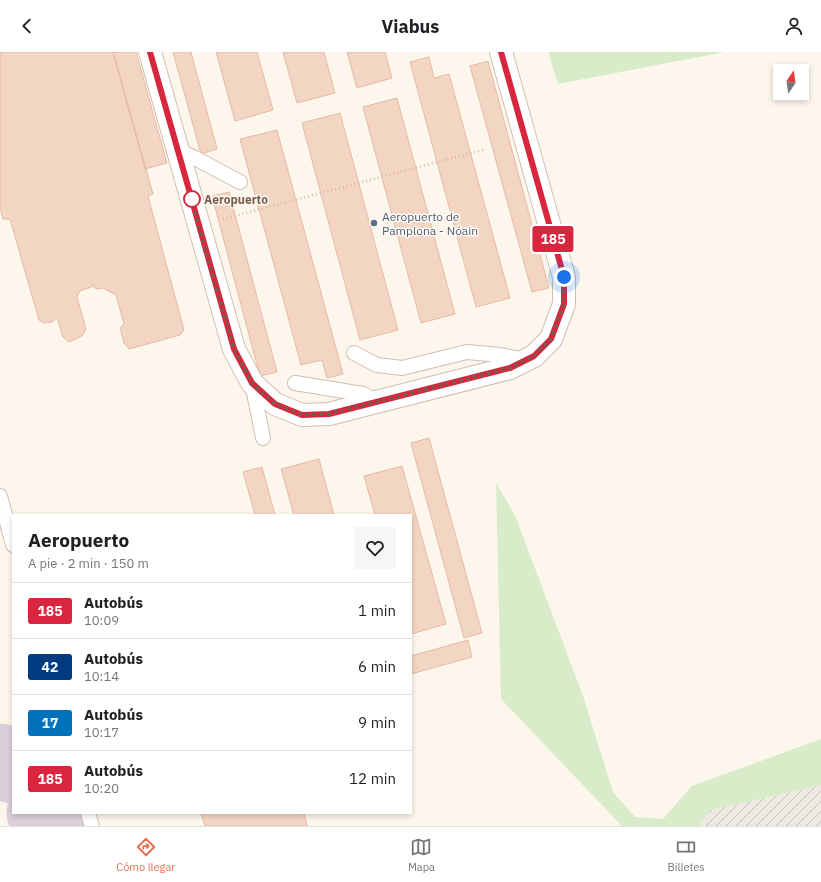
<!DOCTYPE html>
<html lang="es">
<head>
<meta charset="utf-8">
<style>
	:root { --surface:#fff; --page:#f6f6f6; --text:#202124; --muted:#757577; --line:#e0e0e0; --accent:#e76f51 }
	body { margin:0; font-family:"IBM Plex Sans",sans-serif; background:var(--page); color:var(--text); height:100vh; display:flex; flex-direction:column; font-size:15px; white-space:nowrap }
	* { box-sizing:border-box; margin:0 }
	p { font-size:13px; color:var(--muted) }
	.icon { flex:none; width:22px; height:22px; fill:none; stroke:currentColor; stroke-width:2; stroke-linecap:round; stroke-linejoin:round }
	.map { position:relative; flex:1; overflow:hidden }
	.sheet { position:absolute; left:12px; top:462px; width:400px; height:300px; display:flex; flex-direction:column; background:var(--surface); border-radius:0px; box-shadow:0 2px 6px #0003 }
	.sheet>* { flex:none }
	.badge { padding:0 8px; border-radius:3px; font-size:14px; line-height:26px }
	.needle { width:26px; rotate:13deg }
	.fabs { position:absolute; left:773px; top:12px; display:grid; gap:8px }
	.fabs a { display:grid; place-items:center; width:36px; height:36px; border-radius:0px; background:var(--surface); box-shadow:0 2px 6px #0003; font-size:20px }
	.you { position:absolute; width:20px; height:20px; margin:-10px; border:3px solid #fff; border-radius:50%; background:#1a73e8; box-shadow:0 0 0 6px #1a73e833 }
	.map>.badge { position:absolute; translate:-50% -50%; box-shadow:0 0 0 2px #fff }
	.round { display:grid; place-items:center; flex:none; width:42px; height:42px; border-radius:0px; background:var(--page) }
	.summary { display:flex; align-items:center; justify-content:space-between; height:68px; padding:0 16px }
	h1 { font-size:19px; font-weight:800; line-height:30px }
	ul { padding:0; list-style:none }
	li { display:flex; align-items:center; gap:12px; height:56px; padding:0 16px; border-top:1px solid var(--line) }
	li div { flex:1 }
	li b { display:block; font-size:15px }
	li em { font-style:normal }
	li .badge { min-width:44px; font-weight:700; text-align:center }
	header { display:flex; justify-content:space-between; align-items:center; height:52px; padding:0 16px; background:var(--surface); font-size:18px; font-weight:800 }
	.dock { display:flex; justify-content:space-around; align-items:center; height:56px; border-top:1px solid var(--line); background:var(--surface); font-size:11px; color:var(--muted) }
	.dock a { display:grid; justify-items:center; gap:2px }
	.dock .selected { color:var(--accent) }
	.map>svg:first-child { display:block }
	.industrial { fill:url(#industrial-furrows) }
	.grass { fill:#d8ecc9 }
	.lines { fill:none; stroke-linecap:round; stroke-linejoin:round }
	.taxiway { stroke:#dbcfda; stroke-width:69 }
	.building { fill:#f3d5c3; stroke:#e6bba3 }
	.service-casing { stroke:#d1beb0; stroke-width:16 }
	.tertiary-casing { stroke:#d1beb0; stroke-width:24 }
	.path { stroke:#d9b8a5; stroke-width:2.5; stroke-dasharray:1 3; stroke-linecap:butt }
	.service { stroke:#fff; stroke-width:14 }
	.tertiary { stroke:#fff; stroke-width:22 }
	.line-casing { stroke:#fff; stroke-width:9 }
	.line { stroke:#d7263d; stroke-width:6 }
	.walk { stroke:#7a5c4d; stroke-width:4; stroke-dasharray:0 7.2 }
	.stop-dot { fill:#fff; stroke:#d7263d; stroke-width:2 }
	.service-dot { fill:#5c6f8a; stroke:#fffaf3; stroke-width:1.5 }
	.labels { text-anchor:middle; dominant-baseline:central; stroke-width:3; stroke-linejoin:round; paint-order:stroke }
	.stop-label { font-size:12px; font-weight:bold; fill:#7a5c4d; stroke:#fffaf3; text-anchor:start }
	.service-label { font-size:12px; fill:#4e5e75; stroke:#fffaf3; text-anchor:start }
</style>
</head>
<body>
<header><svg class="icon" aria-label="back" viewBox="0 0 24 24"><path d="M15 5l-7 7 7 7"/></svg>Viabus<svg class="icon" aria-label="person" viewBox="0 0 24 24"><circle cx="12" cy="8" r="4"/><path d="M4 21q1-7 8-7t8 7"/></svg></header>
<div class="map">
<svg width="821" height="774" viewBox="0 0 821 774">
	<defs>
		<pattern id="industrial-furrows" width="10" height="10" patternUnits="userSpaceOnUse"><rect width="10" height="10" fill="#efe9e4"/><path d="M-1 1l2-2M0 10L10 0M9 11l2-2" fill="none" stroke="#c7c0bb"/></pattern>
	</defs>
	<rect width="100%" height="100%" fill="#fdf6ec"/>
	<path class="industrial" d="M821 733V774H700L711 758Z"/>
	<path class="grass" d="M548 0H725L558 32Z
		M496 431 515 463 583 644 613 740 635 765 663 767 692 734 821 687V733L711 758 700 774H622L501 647Z"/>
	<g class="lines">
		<path class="taxiway" d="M0 706 13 717
			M41 761 51 774"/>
	</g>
	<path class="building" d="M0 0H113L153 142 148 144 184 278 180 283 129 297 124 291 120 276 124 272 116 243 103 236 96 237 94 234 80 239 77 245 86 277 82 284 69 290 63 285 57 266 52 270 44 271 39 268 10 167H3L0 156Z
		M113 0H136L167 111 145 117Z
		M173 0H191L217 97 201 102Z
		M216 0H257L273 58 235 69Z
		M283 0H324L335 41 297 51Z
		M347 0H385L392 26 357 36Z
		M429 5 434 26 449 22 510 246 476 255 410 10Z
		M488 9 549 236 532 240 470 14Z
		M397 46 455 262 421 271 363 55Z
		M340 61 398 278 360 288 302 71Z
		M277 78 343 322 327 326 322 308 301 313 240 87Z
		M229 140 277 320 260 324 212 144Z
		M429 386 482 581 464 586 411 391Z
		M319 407 334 463H294L281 417Z
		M402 414 446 572 411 582V463H375L364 424Z
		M262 415 275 463H255L243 420Z
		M468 588 472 605 411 622V604Z
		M201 761H304L307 774H205Z"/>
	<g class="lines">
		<defs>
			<path id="service" d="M178 98 195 106 240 130
				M354 301 377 313 402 316 467 300 500 303 526 308
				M252 331 263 386
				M295 331 363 342 378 350
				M0 444 13 493
				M88 761 92 774"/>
			<path id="tertiary" d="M150 0 234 297 252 331 275 352 302 363 329 362 510 316 534 304 551 287 564 252V225L501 0"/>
		</defs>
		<use href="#service" class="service-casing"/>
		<use href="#tertiary" class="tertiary-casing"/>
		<path class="path" d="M223 167 483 98"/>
		<use href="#service" class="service"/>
		<use href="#tertiary" class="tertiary"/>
	</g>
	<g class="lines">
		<defs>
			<path id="line" d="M150 0 234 297 252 331 275 352 302 363 329 362 510 316 534 304 551 287 564 252V225L501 0"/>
		</defs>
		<use href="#line" class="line-casing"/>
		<use href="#line" class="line"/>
		<path class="walk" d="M192 147 190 144 234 297 252 331 275 352 302 363 329 362 341 359 510 316 534 304 551 287 564 252V225"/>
	</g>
	<circle class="stop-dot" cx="192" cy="147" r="8"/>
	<circle class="service-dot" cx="374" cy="171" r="4"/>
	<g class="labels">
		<g class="stop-label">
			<text x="204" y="147">Aeropuerto</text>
		</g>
		<g class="service-label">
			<text x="382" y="164">Aeropuerto de<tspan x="382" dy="14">Pamplona - Nóain</tspan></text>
		</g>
	</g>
</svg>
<div class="fabs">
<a><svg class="needle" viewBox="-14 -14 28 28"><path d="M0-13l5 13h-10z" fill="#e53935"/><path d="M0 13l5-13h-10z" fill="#757577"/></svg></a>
</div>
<div class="you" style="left:564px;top:225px"></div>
<b class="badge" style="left:553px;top:187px;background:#d7263d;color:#fff">185</b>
<section class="sheet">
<div class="summary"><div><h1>Aeropuerto</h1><p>A pie · 2 min · 150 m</p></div><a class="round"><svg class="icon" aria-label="heart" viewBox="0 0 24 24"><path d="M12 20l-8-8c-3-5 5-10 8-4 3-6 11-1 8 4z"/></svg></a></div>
<ul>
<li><span class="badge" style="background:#d7263d;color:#fff">185</span><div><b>Autobús</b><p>10:09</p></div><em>1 min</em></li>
<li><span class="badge" style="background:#003b80;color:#fff">42</span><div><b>Autobús</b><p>10:14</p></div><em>6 min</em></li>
<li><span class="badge" style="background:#0072bc;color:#fff">17</span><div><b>Autobús</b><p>10:17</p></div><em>9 min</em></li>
<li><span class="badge" style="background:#d7263d;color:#fff">185</span><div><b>Autobús</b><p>10:20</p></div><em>12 min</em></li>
</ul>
</section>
</div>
<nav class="dock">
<a class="selected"><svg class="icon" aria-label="directions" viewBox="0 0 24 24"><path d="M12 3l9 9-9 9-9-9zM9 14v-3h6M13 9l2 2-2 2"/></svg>Cómo llegar</a>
<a><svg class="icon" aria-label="map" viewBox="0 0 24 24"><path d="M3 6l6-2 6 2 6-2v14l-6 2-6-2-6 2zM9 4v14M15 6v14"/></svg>Mapa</a>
<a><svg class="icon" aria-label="tickets" viewBox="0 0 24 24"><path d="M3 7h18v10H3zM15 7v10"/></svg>Billetes</a>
</nav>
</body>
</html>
